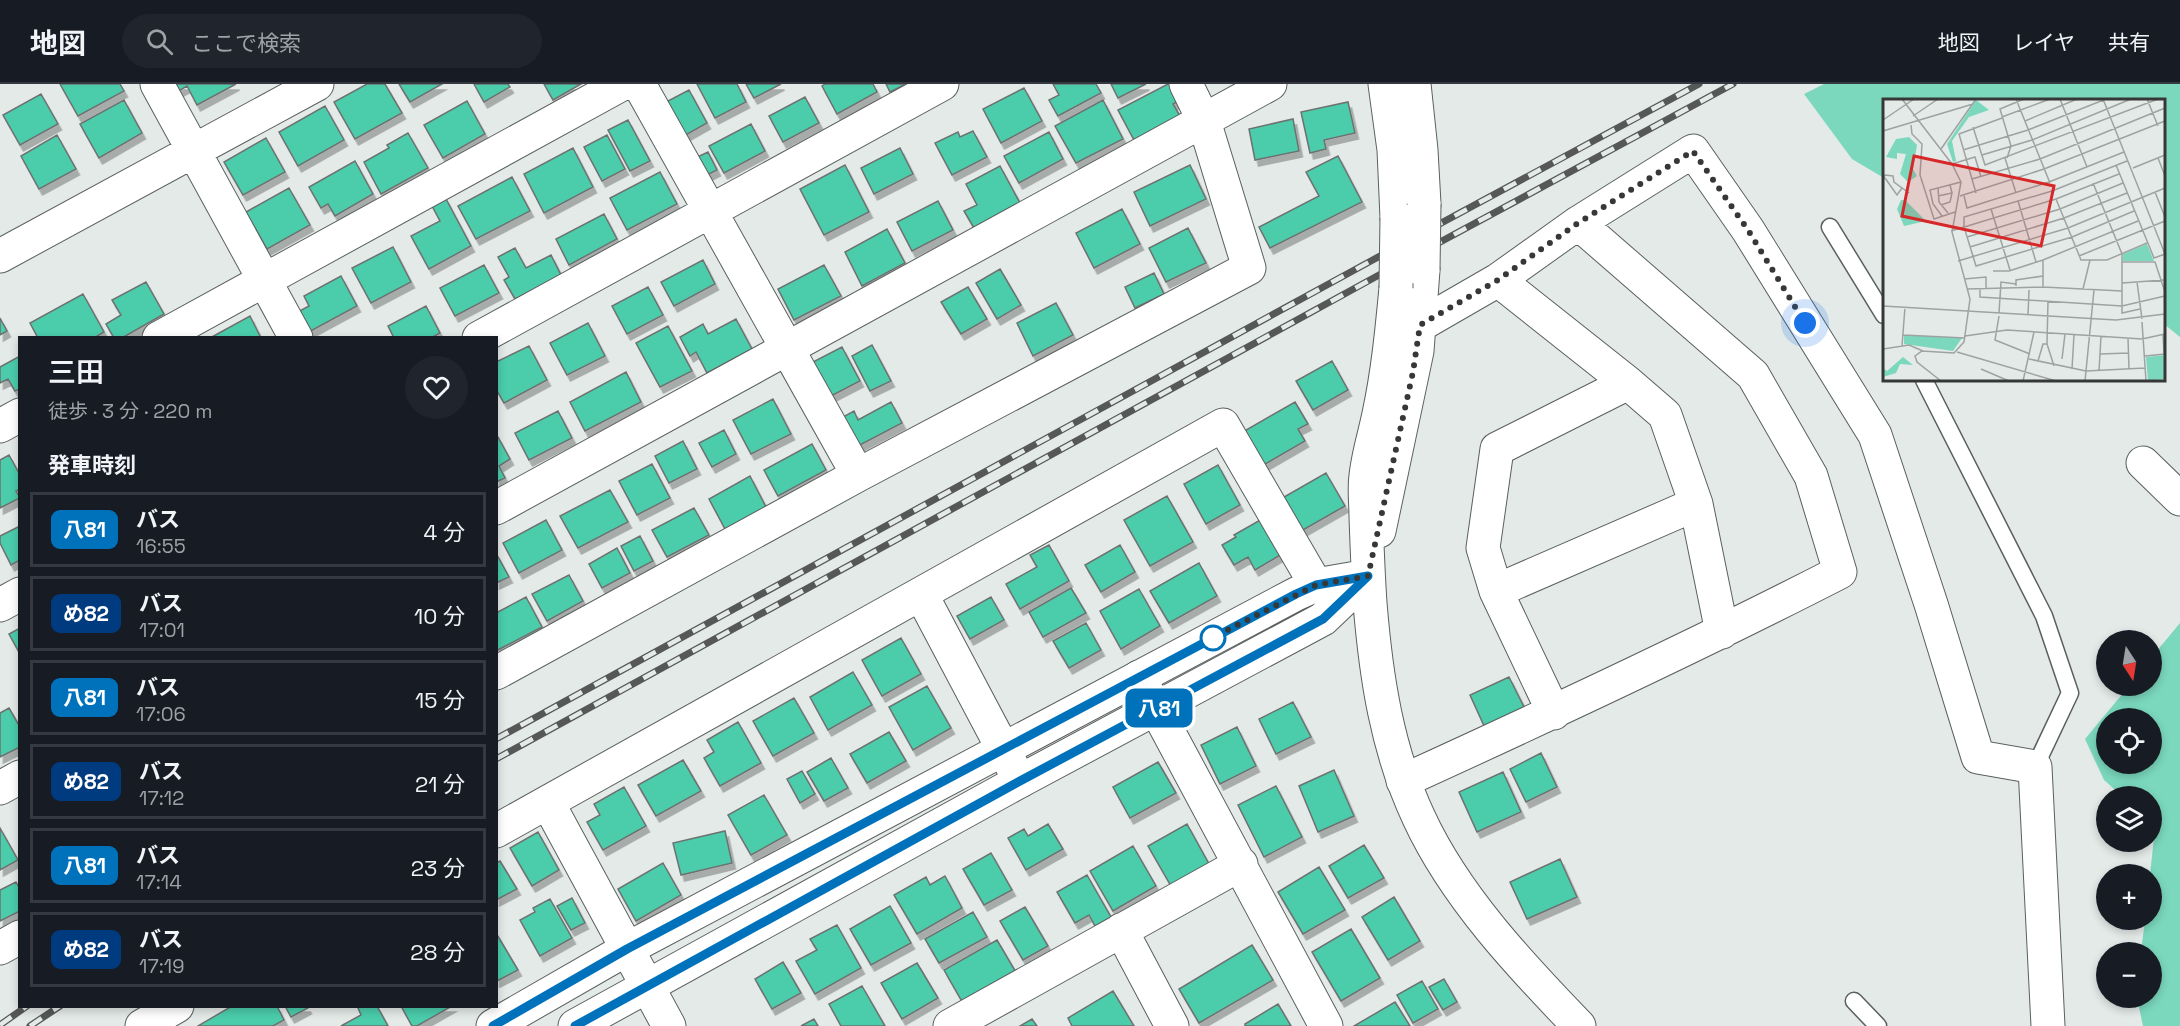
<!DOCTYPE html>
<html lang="ja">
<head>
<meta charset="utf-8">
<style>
	:root { --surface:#171b24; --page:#20242c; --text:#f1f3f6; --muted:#9ea1a6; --line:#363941 }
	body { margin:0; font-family:"Space Grotesk","Noto Sans JP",sans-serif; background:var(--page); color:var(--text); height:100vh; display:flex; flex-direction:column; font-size:22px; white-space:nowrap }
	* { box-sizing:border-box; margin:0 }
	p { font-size:20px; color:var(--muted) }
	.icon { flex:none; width:33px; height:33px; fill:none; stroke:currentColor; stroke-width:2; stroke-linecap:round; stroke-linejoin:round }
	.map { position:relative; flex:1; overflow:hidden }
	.panel { position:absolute; left:18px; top:252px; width:480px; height:672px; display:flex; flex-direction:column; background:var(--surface); border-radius:0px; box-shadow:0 3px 9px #0003 }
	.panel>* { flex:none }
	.badge { padding:0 12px; border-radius:9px; font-size:21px; line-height:39px }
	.needle { width:39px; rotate:168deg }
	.buttons { position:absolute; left:2096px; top:546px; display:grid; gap:12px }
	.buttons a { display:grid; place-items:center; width:66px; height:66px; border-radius:50%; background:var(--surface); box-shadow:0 3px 9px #0003; font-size:30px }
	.you { position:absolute; width:30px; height:30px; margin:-15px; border:4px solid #fff; border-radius:50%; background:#1a73e8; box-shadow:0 0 0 9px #1a73e833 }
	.map>.badge { position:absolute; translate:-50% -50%; box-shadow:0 0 0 3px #fff }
	h2 { padding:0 30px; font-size:22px; line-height:54px }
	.round { display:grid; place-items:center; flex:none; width:63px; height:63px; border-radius:32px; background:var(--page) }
	.head { display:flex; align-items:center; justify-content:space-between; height:102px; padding:0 30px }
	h1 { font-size:28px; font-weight:600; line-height:45px }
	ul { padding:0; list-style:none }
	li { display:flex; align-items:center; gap:18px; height:75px; margin:0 12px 9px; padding:0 18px; border:3px solid var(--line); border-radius:0px }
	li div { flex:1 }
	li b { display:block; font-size:22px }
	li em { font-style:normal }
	li .badge { min-width:66px; font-weight:700; text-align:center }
	header { display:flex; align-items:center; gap:36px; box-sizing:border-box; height:84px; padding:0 30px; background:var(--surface); border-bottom:2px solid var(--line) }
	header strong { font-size:28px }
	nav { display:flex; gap:33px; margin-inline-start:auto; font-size:21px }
	.search { width:420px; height:54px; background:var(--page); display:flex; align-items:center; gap:15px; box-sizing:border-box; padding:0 21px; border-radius:33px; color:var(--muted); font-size:22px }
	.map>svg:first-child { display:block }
	.green { fill:#7bd8bd; fill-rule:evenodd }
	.building { fill:#4bcdac; stroke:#6d7270; stroke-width:1.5; filter:url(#shadow) }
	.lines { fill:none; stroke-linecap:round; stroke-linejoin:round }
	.lane-casing { stroke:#5a605e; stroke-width:19 }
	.street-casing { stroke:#5a605e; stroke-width:35 }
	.secondary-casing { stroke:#5a605e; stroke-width:35 }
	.lane { stroke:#fff; stroke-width:16 }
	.street { stroke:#fff; stroke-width:33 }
	.secondary { stroke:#fff; stroke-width:33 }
	.rail-casing { stroke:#565857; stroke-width:7 }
	.rail { stroke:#e4eae8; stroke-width:4.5; stroke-dasharray:14; stroke-linecap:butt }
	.secondary-bridge-casing { stroke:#5a605e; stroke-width:35; stroke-linecap:butt }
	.secondary-bridge { stroke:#fff; stroke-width:33 }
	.line-casing { stroke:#fff; stroke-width:14 }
	.line { stroke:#0072bc; stroke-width:9 }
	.walk { stroke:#363837; stroke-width:6; stroke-dasharray:0 10.8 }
	.stop-dot { fill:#fff; stroke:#0072bc; stroke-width:3 }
	.inset-road { fill:none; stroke:#9ea3a1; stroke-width:1.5 }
	.view { fill:#d62828; fill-opacity:0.15; stroke:#d62828; stroke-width:3 }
	.inset-edge { fill:none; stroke:#363837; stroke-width:3 }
</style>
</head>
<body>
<header>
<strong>地図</strong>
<div class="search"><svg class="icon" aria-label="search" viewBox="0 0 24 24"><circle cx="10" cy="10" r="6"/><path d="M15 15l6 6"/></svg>ここで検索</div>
<nav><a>地図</a><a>レイヤ</a><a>共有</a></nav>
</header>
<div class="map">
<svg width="2180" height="942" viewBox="0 0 2180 942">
	<defs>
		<filter id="shadow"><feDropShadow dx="3.5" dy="6" stdDeviation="0" flood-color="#0004"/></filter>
	</defs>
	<rect width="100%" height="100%" fill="#e4eae8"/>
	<path class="green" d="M1824 0H2180V253L2164 240V16H1884V94L1852 75 1804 10Z
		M2180 539V942H2143L2137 914H2151V868H2141L2145 836H2151L2150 790 2155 745 2151 741V712H2122L2104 696 2085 655 2129 602H2151V574ZM2106 634H2151V680H2106Z"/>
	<path class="building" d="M60 0H120L124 7 78 32Z
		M173 0H236L197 21 187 2 177 8Z
		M367 0H385L402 29 355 55 334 18Z
		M399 0H442L410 18Z
		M474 0H508L510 3 484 18Z
		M544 0H581L553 16Z
		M697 0H737L746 18 715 34Z
		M746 0H781L754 14Z
		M825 0H873L877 8 837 30 822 2Z
		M886 0H906L890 8Z
		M1053 0H1096L1101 9 1058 32 1049 16 1059 11Z
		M1111 0H1146L1118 14Z
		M1168 0H1175L1182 15 1173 20 1180 32 1134 56 1118 26Z
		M1024 4 1042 37 1001 59 983 25Z
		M689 6 707 39 684 52 666 18Z
		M41 10 58 40 20 61 3 31Z
		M805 13 819 39 783 58 769 32Z
		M124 16 142 49 99 74 80 40Z
		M1103 16 1123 55 1076 79 1055 42Z
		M467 17 485 50 443 74 424 41Z
		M1348 18 1355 49 1324 56 1326 65 1310 69 1301 28Z
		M325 22 344 56 298 82 279 48Z
		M1293 35 1299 67 1255 76 1249 45Z
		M628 36 650 77 630 87 608 46Z
		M751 40 765 67 724 89 709 62Z
		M973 47 987 73 952 91 935 59 958 48 960 53Z
		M1049 48 1063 75 1019 99 1004 72Z
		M408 49 428 84 381 110 364 78 389 64 387 61Z
		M57 51 76 85 39 105 21 72Z
		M607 51 625 85 602 97 584 63Z
		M266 54 285 88 243 111 224 78Z
		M573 64 593 103 544 129 524 90Z
		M900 64 913 90 874 110 861 84Z
		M708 68 717 86 703 93 693 75Z
		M1338 72 1362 118 1270 164 1259 143 1319 112 1306 88Z
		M355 77 373 110 335 132 328 120 321 124 309 103Z
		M845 81 869 128 824 151 800 105Z
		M1190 81 1206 115 1150 142 1134 108Z
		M1000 82 1020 119 974 144 964 127 977 121 966 100Z
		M660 88 677 120 627 146 610 114Z
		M512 93 530 127 476 155 458 122Z
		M289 104 310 141 267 165 246 128Z
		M445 113 471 162 429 185 411 152 440 137 431 120Z
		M938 117 953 146 912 167 897 138Z
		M1122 125 1140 160 1094 184 1076 149Z
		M604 130 617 155 569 181 556 155Z
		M1188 144 1206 179 1166 198 1149 164Z
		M887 145 905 179 862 202 845 168Z
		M393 163 411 198 371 219 352 184Z
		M515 164 526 184 551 171 561 191 515 215 504 196 509 193 498 173Z
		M703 176 715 200 674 222 661 198Z
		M484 181 499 209 455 232 440 204Z
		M824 181 841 212 794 236 778 205Z
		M1000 185 1021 221 997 235 976 199Z
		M1154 189 1164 210 1135 224 1125 203Z
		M341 192 357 222 307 249 296 229 309 222 304 212Z
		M146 198 164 230 122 254H114L106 240 121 231 112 216Z
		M648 203 663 231 627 250 612 222Z
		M968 203 987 235 961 250 941 218Z
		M83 210 104 248 94 254H38L30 239Z
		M1056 219 1073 251 1033 272 1017 239Z
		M426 222 440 249 431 254H394L388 242Z
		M250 232 261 254H210Z
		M0 234 7 247 0 251Z
		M736 235 752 265 707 289 696 268 690 272 680 253 703 240 708 250Z
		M588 239 605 272 567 291 550 259Z
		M668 242 692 287 660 303 636 259Z
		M872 261 891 297 870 307 852 272Z
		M529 262 547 296 504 319 496 305V278Z
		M842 263 860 297 829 313 811 279Z
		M20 272V305L15 307 8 295 0 299V283Z
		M1332 277 1348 306 1313 326 1296 297Z
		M626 288 641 318 585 347 570 318Z
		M773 315 791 350 751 370 733 336Z
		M891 318 902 339 858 362 843 333 854 327 858 336Z
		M1295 318 1308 340 1298 345 1305 357 1260 383 1241 349Z
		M558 327 572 354 529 376 515 349Z
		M724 346 736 370 712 383 699 359Z
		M496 353H498L510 375 499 382 505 394 496 398Z
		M683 357 697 385 669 399 655 372Z
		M812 360 826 386 778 412 764 386Z
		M9 371 20 391V405L16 407 20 414 0 424V376Z
		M652 380 670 414 637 431 619 397Z
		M1218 381 1240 421 1206 440 1184 400Z
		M1326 389 1345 422 1303 446 1284 413Z
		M750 392 766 423 725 445 709 415Z
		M610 406 628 438 578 464 560 432Z
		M1167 412 1193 458 1150 482 1124 436Z
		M694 424 709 451 667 473 652 446Z
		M1262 435 1282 470 1255 486 1248 473 1234 481 1222 461 1236 453 1234 451Z
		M546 436 562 466 519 489 503 459Z
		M20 442V476L11 481 0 459V452Z
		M640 452 653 477 634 487 621 462Z
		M1049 461 1069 497 1020 525 1006 500 1037 483 1030 471Z
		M1120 461 1135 488 1101 508 1085 481Z
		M617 464 630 489 602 504 589 480Z
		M496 469 509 493 496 499Z
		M1199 479 1217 512 1169 539 1150 507Z
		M569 491 583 517 547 537 532 510Z
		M1071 504 1086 529 1043 553 1029 528Z
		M1139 505 1160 542 1121 565 1100 527Z
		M526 513 542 543 496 567V529Z
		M991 513 1004 536 970 555 957 532Z
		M1086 539 1101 566 1069 584 1053 557Z
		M20 544V570L9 550Z
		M901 554 921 590 882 612 862 576Z
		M853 588 872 621 828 646 810 613Z
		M1509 593 1525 625 1485 644 1470 611Z
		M927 602 951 644 913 666 889 623Z
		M794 614 814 649 773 672 753 637Z
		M1293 618 1311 653 1276 670 1259 635Z
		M9 624 20 643V663L0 673V629Z
		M738 638 761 679 720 702 704 674 714 668 707 656Z
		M1237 643 1256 682 1220 700 1201 661Z
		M889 648 906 677 867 699 850 670Z
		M1541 669 1557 703 1526 718 1510 685Z
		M831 674 848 704 824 717 807 688Z
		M683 676 701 707 656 732 638 701Z
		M1158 678 1176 709 1130 734 1113 703Z
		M1334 686 1354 732 1318 748 1299 702Z
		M802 687 815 710 800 719 787 695Z
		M1503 688 1521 728 1477 748 1459 708Z
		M1276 702 1302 753 1264 773 1238 721Z
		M624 703 646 742 603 766 587 738 600 731 594 720Z
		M764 711 787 751 751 771 728 731Z
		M1048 740 1063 765 1026 786 1008 754 1024 745 1028 752Z
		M1187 740 1209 780 1171 802 1148 762Z
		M0 744 18 776 0 786Z
		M725 747 732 779 681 791 673 759Z
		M538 748 559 786 532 802 510 764Z
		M1364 761 1384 794 1348 814 1329 782Z
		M1133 762 1156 802 1113 827 1090 787Z
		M991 769 1012 806 984 821 963 785Z
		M1560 775 1577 813 1527 835 1510 798Z
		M500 777 517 805 496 816V779Z
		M663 779 681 811 636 837 618 805Z
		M1319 783 1345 826 1303 850 1278 808Z
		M1087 791 1111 833 1095 842 1089 831 1075 839 1057 808Z
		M945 792 962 824 917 850 894 811 926 793 930 801Z
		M16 798 20 805V827L0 837V806Z
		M1394 813 1420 857 1388 876 1362 833Z
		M572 814 585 839 571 846 557 822Z
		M550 815 572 854 540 872 520 836 535 828 533 824Z
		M890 822 911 859 871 881 850 845Z
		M1025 823 1048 862 1023 876 1000 837Z
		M973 828 987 853 939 879 925 855Z
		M837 841 861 884 815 910 796 877 817 866 810 855Z
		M1351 845 1380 894 1341 917 1312 868Z
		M496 849 518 886 497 897H496Z
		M997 856 1017 890 964 921 944 886Z
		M1252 861 1273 896 1199 939 1179 905Z
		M783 878 801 909 772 925 755 895Z
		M917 879 938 914 902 935 881 899Z
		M1444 895 1457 918 1443 926 1429 903Z
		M1422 897 1438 925 1413 939 1397 911Z
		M862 902 885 942H841L829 920Z
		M1113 907 1134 942H1072L1068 934Z
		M1395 918 1410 942H1354Z
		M1278 920 1291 942H1245V940Z
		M232 922H277L284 936 273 942H198Z
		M285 922H307L308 924 291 933Z
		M361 922H377L388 942H341L361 931 358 924Z
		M401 922H452L417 942H412Z
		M814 935 818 942H801Z
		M1032 935 1037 942H1020Z"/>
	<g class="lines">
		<defs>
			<path id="lane" d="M1830 143 1884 231
				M1924 296 2044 532 2070 609 2035 683
				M1854 917 1878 942"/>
			<path id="street" d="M157 0 296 254
				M639 0 858 391
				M0 172 317 0
				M1498 196 1628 299 1665 331 1696 420 1722 548
				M1393 240 1420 241 1498 196 1578 139 1693 67 1748 146 1875 351 1931 520 1978 673 2035 683 2048 942
				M159 254 622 0
				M479 254 942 0
				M0 342 20 331
				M2143 379 2180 415
				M496 424 1270 0
				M1496 507 1483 464 1497 365 1628 299
				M921 510 1020 697
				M0 521 20 510
				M496 589 858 391 1249 184 1204 37 1186 0
				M1139 593 1326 942
				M1554 629 1496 507 1696 420
				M1403 697C1550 630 1696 562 1840 488L1811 392 1753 291 1578 139
				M0 704 20 693
				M548 719 669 942
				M496 747 1223 341 1316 501
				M1121 846 1172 942
				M0 864 20 853
				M142 942 177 922
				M950 942 1241 780"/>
			<path id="secondary" d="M1385 0 1394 66 1397 134
				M1414 0 1421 66 1424 120
				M1396 204C1392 246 1388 288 1379 330 1375 350 1368 371 1366 392 1364 405 1366 419 1366 433 1367 461 1368 490 1370 519 1376 593 1387 666 1419 734 1455 812 1520 881 1579 942
				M1379 447 1417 267 1423 186
				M493 942 627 865 1296 510 1316 501 1368 492
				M575 942 1020 697 1323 535 1368 492"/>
		</defs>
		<use href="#lane" class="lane-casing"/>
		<use href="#street" class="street-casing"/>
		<use href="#secondary" class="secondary-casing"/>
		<use href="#lane" class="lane"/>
		<use href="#street" class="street"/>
		<use href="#secondary" class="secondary"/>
		<defs>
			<path id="rail" d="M496 655 1369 178 1699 0
				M496 675 1379 191 1733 0
				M0 941 27 922
				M30 942 60 922"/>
		</defs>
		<use href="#rail" class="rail-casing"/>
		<use href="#rail" class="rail"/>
		<defs>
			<path id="secondary-bridge" d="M1423 186 1424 120
				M1396 204 1397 134"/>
		</defs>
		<use href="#secondary-bridge" class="secondary-bridge-casing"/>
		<use href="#secondary-bridge" class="secondary-bridge"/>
	</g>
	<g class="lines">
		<defs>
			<path id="line" d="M493 942 627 865 1296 510 1316 501 1368 492 1323 535 1020 697 575 942"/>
		</defs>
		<use href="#line" class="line-casing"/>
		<use href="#line" class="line"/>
		<path class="walk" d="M1213 554 1206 557 1316 501 1368 492 1413 288 1420 241 1498 196 1578 139 1693 67 1748 146 1805 239"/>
	</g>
	<circle class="stop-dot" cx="1213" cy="554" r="12"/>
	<g transform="translate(1883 15)">
		<rect width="282" height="282" fill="#e4eae8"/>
		<path d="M93 1 106 11 86 18 69 42 73 62 70 63 64 45ZM26 38 34 46 30 70 34 77 25 83 17 75 23 55 14 54V60L3 58 13 40ZM18 101H22L43 122 21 127 14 110ZM264 145 271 162H240V155ZM21 236 79 239 70 252 21 245ZM282 256V280L265 282 263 258ZM20 258 30 266 17 265 13 274 0 278V269L4 272Z" fill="#7bd8bd"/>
		<path class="inset-road" d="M19 0 69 65 78 83 69 133 87 200 81 243 71 254 39 252 32 257 34 263 58 282M133 0 167 84M177 0 204 68M220 0 282 155 271 159 233 66M264 0 275 27M30 17 55 0M119 18 167 0M0 21 31 0M142 22 194 0M28 26 29 35 39 45 37 76 51 120 72 113M90 28 102 66 275 0M0 32 90 5M58 50 93 0M80 51 145 31 223 0M99 56 149 41 248 0M122 59 133 94M124 59 128 47 117 10 141 0M275 59 282 77M244 62 169 92 81 118V128L93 167 189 138 251 112M69 65 92 58 98 78M250 69 282 56M2 79 14 96 19 89M89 80 157 60 282 9M0 81 2 76 10 77 11 83 26 94M210 84 239 155V214L257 210M55 89 56 103 65 114M272 93 282 118M93 94 76 35 119 19M55 97 69 94 67 86M77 97 161 70 282 22M81 97 84 109 166 83 241 53M173 100 198 161H224L264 144M135 102 153 163M58 106 67 103 69 94M108 110 127 171M59 117 50 105 47 91 78 83M68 132 173 100 236 75M84 138 177 110 240 84M87 148 181 119 244 94M196 157 282 122M160 161V188M75 162 185 129 282 89M239 163H272L282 193M110 172H126L160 161 255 122M81 180 103 178V189M254 183 259 220M239 184 281 181M133 187V181L160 177M97 189V198L239 207 282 197M84 190 160 188 239 192M200 190 207 161M165 202 164 245 171 267M0 207 233 221 282 215M116 214 118 183 133 185M145 216 146 191M116 217 112 241 147 255M259 223 263 282M280 235 281 255M20 236 82 239M82 237 124 231 259 240 282 235M245 239 246 270M19 247 22 208M0 250 26 246 40 252M74 253 173 282M217 255 245 254M262 257 282 255M146 260 203 272 262 269M179 260 182 235M155 262 160 245H164M98 270 126 282M189 270 191 236M216 272 218 237M140 282 151 233M202 282 211 191"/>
		<path class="view" d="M31 57 171 87 158 147 19 117Z"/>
		<rect width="282" height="282" class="inset-edge"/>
	</g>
</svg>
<div class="buttons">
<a><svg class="needle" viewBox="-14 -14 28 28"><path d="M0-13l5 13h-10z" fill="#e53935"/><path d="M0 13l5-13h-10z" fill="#9ea1a6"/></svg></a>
<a><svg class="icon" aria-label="locate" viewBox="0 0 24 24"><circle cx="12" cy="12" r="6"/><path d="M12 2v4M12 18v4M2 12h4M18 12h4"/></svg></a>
<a><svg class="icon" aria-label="layers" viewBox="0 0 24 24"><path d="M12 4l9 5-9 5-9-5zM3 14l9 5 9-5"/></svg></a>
<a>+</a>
<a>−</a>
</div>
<div class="you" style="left:1805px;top:239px"></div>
<b class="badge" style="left:1159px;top:624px;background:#0072bc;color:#fff">八81</b>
<section class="panel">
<div class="head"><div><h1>三田</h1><p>徒歩 · 3 分 · 220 m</p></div><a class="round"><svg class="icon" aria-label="heart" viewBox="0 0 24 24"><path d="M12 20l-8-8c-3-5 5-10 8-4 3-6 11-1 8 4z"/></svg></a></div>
<h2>発車時刻</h2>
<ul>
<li><span class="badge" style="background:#0072bc;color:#fff">八81</span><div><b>バス</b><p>16:55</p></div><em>4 分</em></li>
<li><span class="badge" style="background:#003b80;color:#fff">め82</span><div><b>バス</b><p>17:01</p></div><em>10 分</em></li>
<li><span class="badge" style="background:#0072bc;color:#fff">八81</span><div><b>バス</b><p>17:06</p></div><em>15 分</em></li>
<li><span class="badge" style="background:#003b80;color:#fff">め82</span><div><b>バス</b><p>17:12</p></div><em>21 分</em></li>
<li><span class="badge" style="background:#0072bc;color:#fff">八81</span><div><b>バス</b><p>17:14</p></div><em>23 分</em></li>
<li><span class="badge" style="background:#003b80;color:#fff">め82</span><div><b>バス</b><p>17:19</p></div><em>28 分</em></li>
</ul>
</section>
</div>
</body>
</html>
